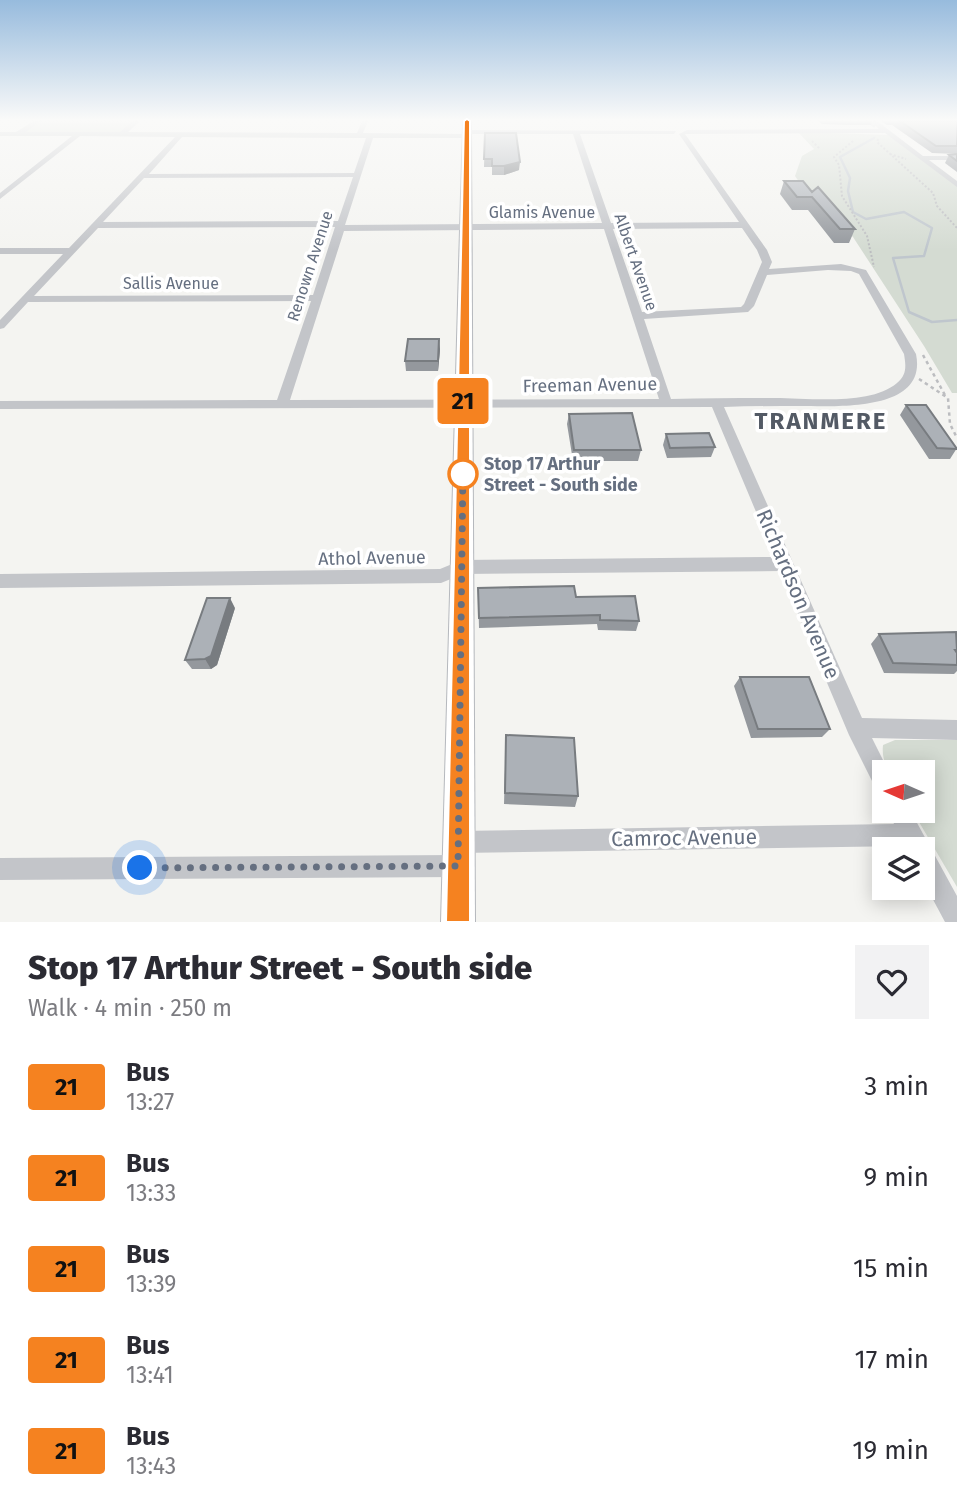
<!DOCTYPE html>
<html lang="en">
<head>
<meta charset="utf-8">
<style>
	:root { --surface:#fff; --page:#f2f2f3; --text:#2b2b33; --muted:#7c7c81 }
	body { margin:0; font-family:"Fira Sans",sans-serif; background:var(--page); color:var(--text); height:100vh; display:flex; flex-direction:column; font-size:26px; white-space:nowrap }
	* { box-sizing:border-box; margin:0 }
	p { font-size:23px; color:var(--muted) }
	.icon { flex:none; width:38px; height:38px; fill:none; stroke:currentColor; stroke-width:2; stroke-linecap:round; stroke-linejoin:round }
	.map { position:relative; height:922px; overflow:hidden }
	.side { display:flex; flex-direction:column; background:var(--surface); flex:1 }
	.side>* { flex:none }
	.badge { padding:0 14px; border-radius:5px; font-size:24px; line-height:46px }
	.needle { width:46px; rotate:273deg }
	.tools { position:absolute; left:872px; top:760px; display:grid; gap:14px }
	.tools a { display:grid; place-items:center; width:63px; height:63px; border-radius:0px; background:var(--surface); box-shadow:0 4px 18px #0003; font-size:35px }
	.you { position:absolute; width:35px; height:35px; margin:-18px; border:5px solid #fff; border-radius:50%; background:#1a73e8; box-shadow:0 0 0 10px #1a73e833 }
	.map>.badge { position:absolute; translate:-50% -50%; box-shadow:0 0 0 4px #fff }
	.round { display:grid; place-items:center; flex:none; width:74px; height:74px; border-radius:0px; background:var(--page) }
	.headline { display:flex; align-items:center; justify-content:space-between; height:119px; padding:0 28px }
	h1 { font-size:33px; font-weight:800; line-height:52px }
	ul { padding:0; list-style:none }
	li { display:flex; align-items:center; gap:21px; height:91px; padding:0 28px }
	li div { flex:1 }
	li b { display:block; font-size:26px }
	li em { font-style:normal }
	li .badge { min-width:77px; font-weight:700; text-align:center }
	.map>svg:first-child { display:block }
	.green { fill:#d4dbd2 }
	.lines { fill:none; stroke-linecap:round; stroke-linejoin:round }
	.stream { stroke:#bfc6cd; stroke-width:2.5 }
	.secondary-casing { stroke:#b5b8bd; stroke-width:2 }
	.path-far1 { stroke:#bcbdc0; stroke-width:2; stroke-dasharray:2 2; stroke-linecap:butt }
	.path { stroke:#bcbdc0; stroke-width:2.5; stroke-dasharray:3.5 3.5; stroke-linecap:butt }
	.street { fill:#c3c5c9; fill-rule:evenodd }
	.secondary { fill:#fff; fill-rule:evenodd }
	.wall { fill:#94989d }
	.shaded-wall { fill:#787c80 }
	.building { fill:#acb1b7; stroke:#787c80; stroke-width:2 }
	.line { fill:#f58220; stroke:#fff; stroke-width:2 }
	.walk { stroke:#656f80; stroke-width:7; stroke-dasharray:0 12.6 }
	.stop-dot { fill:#fff; stroke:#f58220; stroke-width:3.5 }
	.labels { text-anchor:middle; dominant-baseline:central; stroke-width:7; stroke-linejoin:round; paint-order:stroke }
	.far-street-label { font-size:16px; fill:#656f80; stroke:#fff }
	.street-label { font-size:18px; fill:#656f80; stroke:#fff }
	.stop-label { font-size:18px; font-weight:bold; fill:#656f80; stroke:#fff; text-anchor:start }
	.near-street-label { font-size:21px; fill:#656f80; stroke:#fff }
	.district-label { font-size:24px; font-weight:bold; letter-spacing:2px; fill:#535a65; stroke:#fff }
</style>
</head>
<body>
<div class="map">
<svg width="957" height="922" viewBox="0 0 957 922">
	<rect width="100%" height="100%" fill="#f4f4f1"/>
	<path class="green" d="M38 121H137L121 135 18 134Z
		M798 132 891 135 957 185V393H952L924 346 853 237 811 199 795 176 802 156 814 149Z
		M895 740H957V887L912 810H922V772H889C884 763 882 755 883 745Z"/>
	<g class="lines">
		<path class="stream" d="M867 121 874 126
			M874 138 840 157 850 178 848 191 853 212 866 219 904 212 932 228 924 256 893 258 909 312 932 322 957 320"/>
		<defs>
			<path id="secondary" d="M463 121H471L475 922H441Z"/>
		</defs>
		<use href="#secondary" class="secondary-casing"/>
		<path class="path-far1" d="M878 139 877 142 933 193 937 206 957 228
			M812 141 820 149
			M853 141 834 157 839 165 842 196 867 236 874 267
			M890 154 906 159"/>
		<path class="path" d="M923 355 946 397
			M919 379 948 398 950 424 957 438"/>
		<path class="street" d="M34 121H41L26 132H120L133 121H140L128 132 357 133 362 121H368L363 133 467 134 464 132 467 130 676 131 674 134H580L611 223 739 222 679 134 687 130 879 129 870 121H877L923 156H957V160H929L957 181V187L885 133 685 134 767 250 772 262 769 269 841 264 866 270 916 354C928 412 837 406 801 406 775 406 750 406 724 407L862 718 957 720V740L872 738 889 772H884V794L877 791 849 735 780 571 463 574 441 583 0 588V574L440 569 462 560 775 557 712 407 0 409V401L277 400 311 301 28 302 4 328 0 329V320L63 254H0V248H69L175 137 80 136 0 199V193L72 136H0V132H16ZM467 134H573L602 223 345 225 373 138H467L470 136ZM182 137 359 138H366L354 173 149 174ZM353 177 338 221 103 222 144 178ZM335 227 313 295 34 296 98 228ZM742 228 757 250 762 262 744 304 741 307 642 312 613 229ZM604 229 659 399 290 400 344 231ZM828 270 851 271 859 274 904 354C906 366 907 375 897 383 870 406 809 398 775 398 740 398 706 398 671 399L644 319 748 312 754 306 767 275Z
			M887 810H910L957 896V922H945L922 879V849H906L905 846 458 853 450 850 447 842 450 834 458 831 894 824Z
			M458 855 466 858 469 866 466 874 458 877 0 880V858Z"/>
		<use href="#secondary" class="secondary"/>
	</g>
	<path class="wall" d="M819 121H872L871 125H846L822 124Z
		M881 121H957V154L932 153 892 125H887Z
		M485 133 519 170 504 175H492V167H484Z
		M957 154V172L945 163 949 155Z
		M784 181 812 192 855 229 849 243H834L808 210H792L780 194Z
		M440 349 438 371H406L405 361Z
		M906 405 957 448 950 459H929L900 415Z
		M569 414 641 450 638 461H573L567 424Z
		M666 434 715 447 711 457 667 458 663 445Z
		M478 588 576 597 639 621 636 631 598 630 597 624 479 628Z
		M235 608 217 665 211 669H192L185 660Z
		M957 633V671L954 674 884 673 871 644 879 634Z
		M740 677 830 729 822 737 751 738 734 686Z
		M506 735 578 796 575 807 504 804Z"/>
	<path class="shaded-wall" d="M520 162 519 170 504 175V166Z
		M439 339 440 349 438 371V361Z
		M230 598 235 608 217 665 211 669 205 659Z"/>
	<path class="building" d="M900 121H957V146H936Z
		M485 133H516L520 162 504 166H492V159H484Z
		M957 154V161L949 155Z
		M784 181H803L812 192 818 187 855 229H840L812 197H797Z
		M408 339H439L438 361H405Z
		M906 405H926L957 449 937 448Z
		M632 413 641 450H574L569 414Z
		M709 433 715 447 670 448 666 434Z
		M574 586 576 597 635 596 639 621 600 620V615L479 618 478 588Z
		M207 598H230L211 656 205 659 185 660Z
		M956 632 957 650H955L957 653V665L893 663 879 634Z
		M740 677H809L830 729H758Z
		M506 735 574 738 578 796 505 793Z"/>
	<linearGradient id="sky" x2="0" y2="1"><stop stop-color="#97bbdd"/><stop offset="0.48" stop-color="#fafaf9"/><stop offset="1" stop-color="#fafaf9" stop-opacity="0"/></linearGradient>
	<rect width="957" height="250" fill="url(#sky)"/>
	<path class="line" d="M467 119 470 121V922H446L464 121Z"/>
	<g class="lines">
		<path class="walk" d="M140 868 458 866 463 467V474"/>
	</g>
	<circle class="stop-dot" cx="463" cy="474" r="14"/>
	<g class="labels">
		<g class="far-street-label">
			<text x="542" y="212">Glamis Avenue</text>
			<text transform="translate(636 262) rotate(71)">Albert Avenue</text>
			<text transform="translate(310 266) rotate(-72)">Renown Avenue</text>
			<text x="171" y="283">Sallis Avenue</text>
		</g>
		<g class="street-label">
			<text transform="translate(590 385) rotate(-1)">Freeman Avenue</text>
			<text transform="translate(372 558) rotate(-1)">Athol Avenue</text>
		</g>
		<g class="stop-label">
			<text x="484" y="464">Stop 17 Arthur<tspan x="484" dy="21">Street - South side</tspan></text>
		</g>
		<g class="near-street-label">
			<text transform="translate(798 594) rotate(67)">Richardson Avenue</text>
			<text transform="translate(684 838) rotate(-1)">Camroc Avenue</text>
		</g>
		<g class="district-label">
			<text x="821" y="421">TRANMERE</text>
		</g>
	</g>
</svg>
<div class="tools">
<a><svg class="needle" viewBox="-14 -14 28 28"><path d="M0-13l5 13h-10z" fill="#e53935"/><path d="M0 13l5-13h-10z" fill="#7c7c81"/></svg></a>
<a><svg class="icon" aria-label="layers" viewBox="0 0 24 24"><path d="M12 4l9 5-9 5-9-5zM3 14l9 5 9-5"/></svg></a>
</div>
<div class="you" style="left:140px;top:868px"></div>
<b class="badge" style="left:463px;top:401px;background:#f58220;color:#111">21</b>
</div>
<section class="side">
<div class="headline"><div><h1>Stop 17 Arthur Street - South side</h1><p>Walk · 4 min · 250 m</p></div><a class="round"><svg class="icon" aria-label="heart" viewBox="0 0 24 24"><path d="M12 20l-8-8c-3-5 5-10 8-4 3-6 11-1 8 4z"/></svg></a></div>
<ul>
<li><span class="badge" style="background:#f58220;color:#111">21</span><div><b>Bus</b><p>13:27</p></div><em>3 min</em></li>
<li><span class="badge" style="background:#f58220;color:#111">21</span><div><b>Bus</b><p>13:33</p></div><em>9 min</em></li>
<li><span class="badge" style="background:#f58220;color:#111">21</span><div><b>Bus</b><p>13:39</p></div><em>15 min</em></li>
<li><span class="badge" style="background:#f58220;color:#111">21</span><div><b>Bus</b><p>13:41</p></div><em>17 min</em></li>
<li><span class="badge" style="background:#f58220;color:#111">21</span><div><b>Bus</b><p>13:43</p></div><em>19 min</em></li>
</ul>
</section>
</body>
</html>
